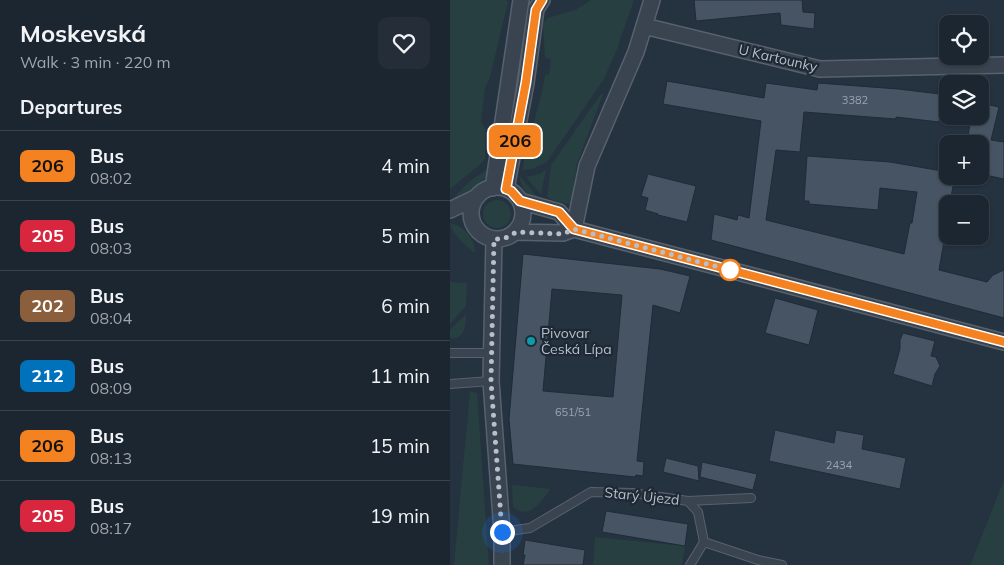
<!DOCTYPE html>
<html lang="en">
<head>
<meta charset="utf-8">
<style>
	:root { --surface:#1c2630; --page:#252e38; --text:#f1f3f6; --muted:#a0a5ab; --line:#3a434c }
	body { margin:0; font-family:Mulish,sans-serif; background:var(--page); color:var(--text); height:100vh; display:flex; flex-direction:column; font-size:19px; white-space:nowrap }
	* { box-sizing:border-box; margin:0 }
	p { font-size:16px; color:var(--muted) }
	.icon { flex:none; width:28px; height:28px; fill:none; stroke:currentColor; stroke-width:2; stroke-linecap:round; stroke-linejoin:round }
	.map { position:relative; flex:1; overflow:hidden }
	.drawer { display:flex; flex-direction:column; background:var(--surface); width:450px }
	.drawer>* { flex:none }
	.badge { padding:0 10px; border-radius:8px; font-size:18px; line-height:32px }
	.tools { position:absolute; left:489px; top:15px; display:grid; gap:10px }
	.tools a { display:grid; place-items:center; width:50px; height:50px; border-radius:10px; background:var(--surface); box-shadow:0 1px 4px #0004,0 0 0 1px var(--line); font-size:25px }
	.you { position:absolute; width:25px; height:25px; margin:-12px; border:4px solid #fff; border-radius:50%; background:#1a73e8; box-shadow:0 0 0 8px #1a73e833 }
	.map>.badge { position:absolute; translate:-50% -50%; box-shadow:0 0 0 2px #fff }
	h2 { padding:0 20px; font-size:19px; line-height:45px }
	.round { display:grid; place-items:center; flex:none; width:52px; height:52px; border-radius:10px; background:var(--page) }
	.summary { display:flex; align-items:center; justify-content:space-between; height:85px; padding:0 20px }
	h1 { font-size:24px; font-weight:700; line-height:38px }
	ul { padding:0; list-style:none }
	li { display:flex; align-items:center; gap:15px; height:70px; padding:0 20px; border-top:1px solid var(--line) }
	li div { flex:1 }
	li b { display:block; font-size:19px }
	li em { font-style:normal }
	li .badge { min-width:55px; font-weight:700; text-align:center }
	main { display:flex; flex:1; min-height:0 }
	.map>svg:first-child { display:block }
	.green { fill:#273f41 }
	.building { fill:#465464; stroke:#202b37; fill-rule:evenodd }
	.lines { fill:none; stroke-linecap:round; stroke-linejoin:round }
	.service-casing { stroke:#57626e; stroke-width:10 }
	.minor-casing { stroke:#57626e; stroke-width:18 }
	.service { stroke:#394450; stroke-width:8 }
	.minor { stroke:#394450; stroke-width:15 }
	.line-casing { stroke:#fff; stroke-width:11 }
	.line { stroke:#f58220; stroke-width:8 }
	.walk { stroke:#b6bfcb; stroke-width:5; stroke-dasharray:0 9 }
	.stop-dot { fill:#fff; stroke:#f58220; stroke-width:2.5 }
	.culture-dot { fill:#0f9aa8; stroke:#1e2935; stroke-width:2 }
	.labels { text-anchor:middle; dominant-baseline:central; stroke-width:4.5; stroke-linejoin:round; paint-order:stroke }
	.number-label { font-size:11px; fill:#9aa4b1 }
	.street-label { font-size:14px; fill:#b6bfcb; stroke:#1e2935 }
	.poi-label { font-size:14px; fill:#b6bfcb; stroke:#1e2935; text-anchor:start }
</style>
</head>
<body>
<main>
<section class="drawer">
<div class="summary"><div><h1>Moskevská</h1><p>Walk · 3 min · 220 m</p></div><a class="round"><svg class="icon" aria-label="heart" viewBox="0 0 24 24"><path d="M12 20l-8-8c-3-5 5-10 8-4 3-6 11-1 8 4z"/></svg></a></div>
<h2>Departures</h2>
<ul>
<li><span class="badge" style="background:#f58220;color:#111">206</span><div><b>Bus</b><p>08:02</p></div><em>4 min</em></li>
<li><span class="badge" style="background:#d7263d;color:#fff">205</span><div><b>Bus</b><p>08:03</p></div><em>5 min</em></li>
<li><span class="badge" style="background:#8b5e3c;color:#fff">202</span><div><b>Bus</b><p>08:04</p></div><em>6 min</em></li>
<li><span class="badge" style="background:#0072bc;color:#fff">212</span><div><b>Bus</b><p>08:09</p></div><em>11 min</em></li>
<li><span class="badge" style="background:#f58220;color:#111">206</span><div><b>Bus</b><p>08:13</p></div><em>15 min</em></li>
<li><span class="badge" style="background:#d7263d;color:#fff">205</span><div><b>Bus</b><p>08:17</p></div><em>19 min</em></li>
</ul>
</section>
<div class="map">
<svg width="554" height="565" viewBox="0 0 554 565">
	<rect width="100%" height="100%" fill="#253240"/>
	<path class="green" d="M0 0H56L58 2 40 77 35 88 31 122 35 128V158L32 163 0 189Z
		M141 0H184L167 49 154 79 97 162 82 169 73 170 74 159 92 92 95 75 99 74 101 59 95 58 93 25 95 21 98 18 125 10Z
		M151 94H153L127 164 121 205 100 199 97 197 101 165Z
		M96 169 91 195 76 177 90 174Z
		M37 170 39 171C33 184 16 195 3 201 7 191 27 175 37 170Z
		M69 175 70 176 91 201C79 198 70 187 69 175Z
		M33 214a14 14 0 1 1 28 0a14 14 0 1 1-28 0Z
		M0 223C13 225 26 240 25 253 17 247 1 233 0 223Z
		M0 282 17 283 16 306 0 324Z
		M16 314C16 326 15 340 0 338V330Z
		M20 391 27 393 39 565H4Z
		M554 480V565H520L523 558Z
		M62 485 101 489C91 501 80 521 63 507Z
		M145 537 235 546 232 565H143Z"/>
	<path class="building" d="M244 0H352L353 12 365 13 364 29 331 25 330 13 246 21Z
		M217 81 314 98 316 83 367 90 368 83 448 89 498 95V120L490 118 489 122 446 117V119L354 112 350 152 326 150 316 220 454 254 460 223H462L467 192 430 188 428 210 359 204V201H354L357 156 440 162 498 172V176H505L501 197 498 196V219L489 270 537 282 543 275 554 270V318L261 240 264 214 287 220 288 215 299 218 311 121 213 104Z
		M530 103 549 107 541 140 554 142V179L530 174V144H517L521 116H530Z
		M198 174 246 186 237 222 208 215V214L195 210 198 198 191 196Z
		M73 254 210 269 240 276 230 313 203 305 187 461 194 462 193 476 186 475 185 477 63 464 59 419ZM102 289 172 295 163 397 93 391Z
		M325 298 368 310 359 345 315 333Z
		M453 333 485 341 481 356 486 357 490 366 485 374 482 386 443 374 450 349V340Z
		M325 430 384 443 386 430 414 435 412 449 456 458 450 489 319 461Z
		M216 458 248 466 249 481 213 472Z
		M252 462 307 474 303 490 250 477Z
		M156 511 238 524 235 546 152 532Z
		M75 540 135 550 133 565H73L75 555H73Z"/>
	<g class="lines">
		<defs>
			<path id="service" d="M0 353H41
				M0 384 41 381
				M238 501 301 498
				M52 532 80 528 141 492 183 493 238 501 248 512 254 542 240 565
				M254 542 308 560 332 565"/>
			<path id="minor" d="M194 26 370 69 554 65
				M21 213a26 26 0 1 1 52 0a26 26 0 1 1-52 0Z
				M43 188 71 0
				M56 189 76 83 86 9 92 0
				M70 201 109 212 124 229
				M0 210 27 197
				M124 229 554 342
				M124 229 137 166 186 52 202 0
				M66 232 113 233 124 229
				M44 239 41 381 52 532V565"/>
		</defs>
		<use href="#service" class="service-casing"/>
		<use href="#minor" class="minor-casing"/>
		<use href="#service" class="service"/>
		<use href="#minor" class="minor"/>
	</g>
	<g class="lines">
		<defs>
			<path id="line" d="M92 0 86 10 76 82 56 189 61 191 70 201 109 212 124 229 554 342"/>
		</defs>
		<use href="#line" class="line-casing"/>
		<use href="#line" class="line"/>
		<path class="walk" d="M52 532 41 381 44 239H52L60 236 66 232 113 234 124 229 280 270"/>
	</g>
	<circle class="stop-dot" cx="280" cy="270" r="10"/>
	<circle class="culture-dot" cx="81" cy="341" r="5"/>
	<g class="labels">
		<g class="number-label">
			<text x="405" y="100">3382</text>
			<text x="123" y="412">651/51</text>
			<text x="389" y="465">2434</text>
		</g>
		<g class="street-label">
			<text transform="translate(328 58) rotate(13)">U Kartounky</text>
			<text transform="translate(192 496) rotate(6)">Starý Újezd</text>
		</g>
		<g class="poi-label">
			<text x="91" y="333">Pivovar<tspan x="91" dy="16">Česká Lípa</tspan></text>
		</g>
	</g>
</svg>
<div class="tools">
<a><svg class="icon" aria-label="locate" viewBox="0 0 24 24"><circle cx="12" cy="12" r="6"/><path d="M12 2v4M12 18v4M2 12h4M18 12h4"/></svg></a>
<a><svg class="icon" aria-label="layers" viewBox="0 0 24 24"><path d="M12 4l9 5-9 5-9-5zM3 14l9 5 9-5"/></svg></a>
<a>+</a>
<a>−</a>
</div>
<div class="you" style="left:52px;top:532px"></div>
<b class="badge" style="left:65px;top:141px;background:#f58220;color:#111">206</b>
</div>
</main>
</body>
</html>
